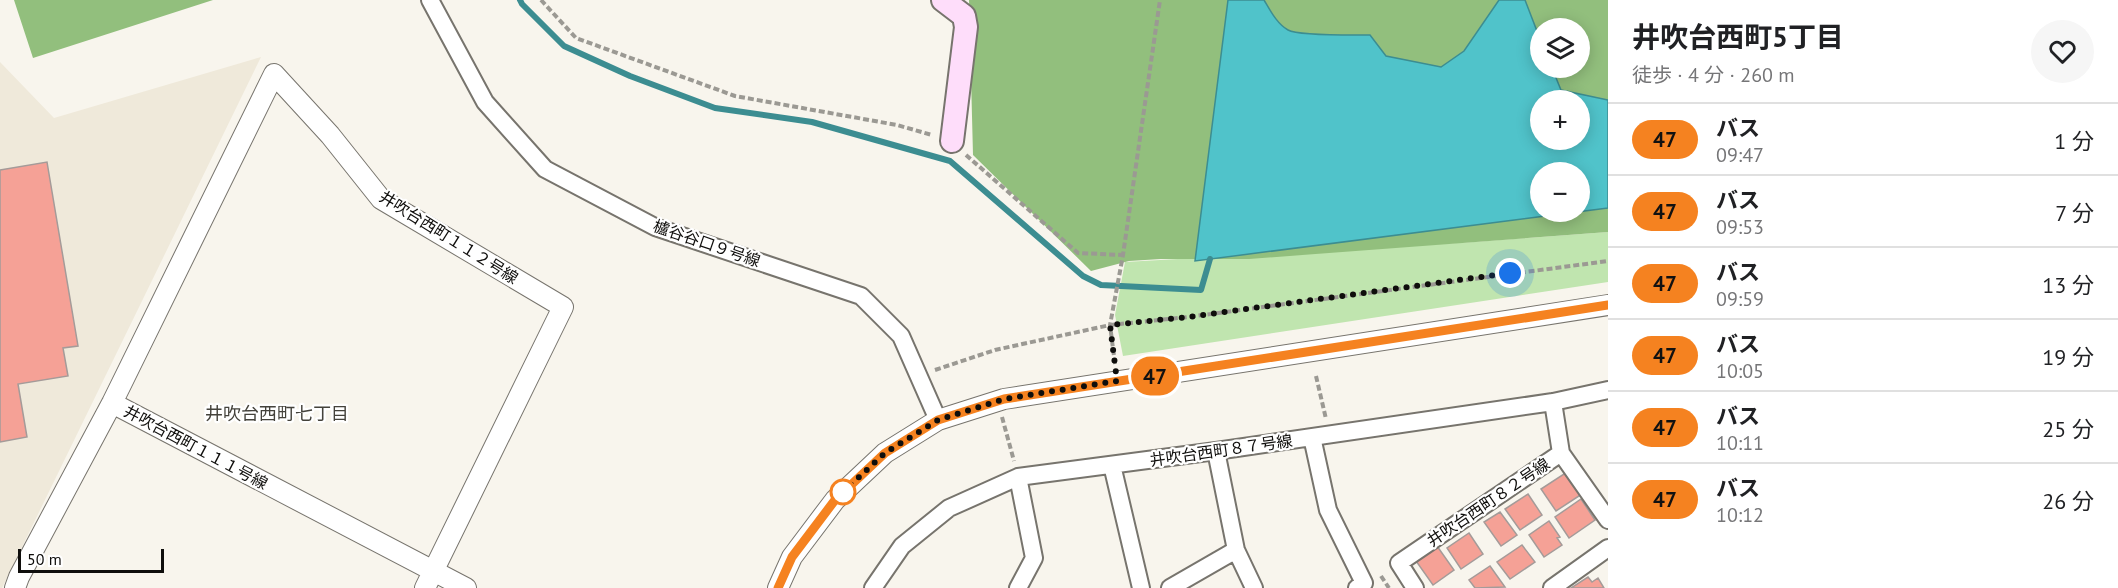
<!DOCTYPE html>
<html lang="ja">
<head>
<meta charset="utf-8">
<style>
	:root { --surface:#fff; --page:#f6f6f6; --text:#202124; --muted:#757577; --line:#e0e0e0 }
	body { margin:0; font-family:"PT Sans","Noto Sans JP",sans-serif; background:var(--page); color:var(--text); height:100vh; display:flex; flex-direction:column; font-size:22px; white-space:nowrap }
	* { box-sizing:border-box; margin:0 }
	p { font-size:20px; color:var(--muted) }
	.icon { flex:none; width:33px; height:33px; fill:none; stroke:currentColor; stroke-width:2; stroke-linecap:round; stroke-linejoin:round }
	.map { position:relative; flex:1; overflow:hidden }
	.side { display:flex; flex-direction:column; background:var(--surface); width:510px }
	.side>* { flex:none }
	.badge { padding:0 12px; border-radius:20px; font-size:21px; line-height:39px }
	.fabs { position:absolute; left:1530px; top:18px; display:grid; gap:12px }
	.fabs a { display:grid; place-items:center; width:60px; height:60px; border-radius:50%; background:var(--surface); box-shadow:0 3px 15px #0003; font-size:30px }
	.scale { position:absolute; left:18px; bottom:15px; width:146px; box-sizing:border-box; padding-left:6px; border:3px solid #0f0e0c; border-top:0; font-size:16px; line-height:21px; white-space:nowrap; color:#0f0e0c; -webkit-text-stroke:4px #fff; paint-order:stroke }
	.you { position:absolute; width:30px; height:30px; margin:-15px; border:4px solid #fff; border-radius:50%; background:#1a73e8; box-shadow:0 0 0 9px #1a73e833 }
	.map>.badge { position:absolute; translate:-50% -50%; box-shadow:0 0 0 3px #fff }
	.round { display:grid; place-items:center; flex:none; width:63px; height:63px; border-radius:32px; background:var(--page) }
	.summary { display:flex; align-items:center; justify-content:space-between; height:102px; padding:0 24px }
	h1 { font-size:28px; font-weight:700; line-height:45px }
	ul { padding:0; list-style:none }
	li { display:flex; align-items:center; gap:18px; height:72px; padding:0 24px; border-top:2px solid var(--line) }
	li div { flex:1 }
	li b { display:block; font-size:22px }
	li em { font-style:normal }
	li .badge { min-width:66px; font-weight:700; text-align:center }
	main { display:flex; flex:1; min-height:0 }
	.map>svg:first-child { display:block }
	.built { fill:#efe9da }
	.green { fill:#c0e5af }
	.forest { fill:#92bf7d; fill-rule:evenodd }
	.water { fill:#50c3ca; stroke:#3c8d91; stroke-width:1.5; fill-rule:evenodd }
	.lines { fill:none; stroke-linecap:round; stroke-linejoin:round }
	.stream { stroke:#3c8d91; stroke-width:6 }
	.building { fill:#f5a196; stroke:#a49b99; stroke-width:1.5 }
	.minor-casing { stroke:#77746d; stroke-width:20 }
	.tertiary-casing { stroke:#77746d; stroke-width:22 }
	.secondary-casing { stroke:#77746d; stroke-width:26 }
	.path { stroke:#9b9993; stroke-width:4; stroke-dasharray:6 3; stroke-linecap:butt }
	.minor { stroke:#fff; stroke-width:16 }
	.tertiary { stroke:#fff; stroke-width:20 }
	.secondary { stroke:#feddfa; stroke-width:22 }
	.line-casing { stroke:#fff; stroke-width:14 }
	.line { stroke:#f58220; stroke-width:9 }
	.walk { stroke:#0f0e0c; stroke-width:6; stroke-dasharray:0 10.8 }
	.stop-dot { fill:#fff; stroke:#f58220; stroke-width:3 }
	.labels { text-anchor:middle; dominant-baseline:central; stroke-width:4.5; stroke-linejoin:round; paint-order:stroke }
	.street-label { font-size:16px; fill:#0f0e0c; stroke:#fff }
	.neighbourhood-label { font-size:18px; fill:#44423b; stroke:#fff }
</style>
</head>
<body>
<main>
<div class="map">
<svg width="1608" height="588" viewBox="0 0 1608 588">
	<rect width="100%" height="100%" fill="#f8f5ed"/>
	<path class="built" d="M261 57 2 588H0V62L54 118Z"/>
	<path class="green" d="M1608 232V282L1123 356 1115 315 1125 262 1474 242Z"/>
	<path class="forest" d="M14 0H213L33 58Z
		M969 0H1608V232L1249 259H1161L1129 261 1091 271 973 155ZM1540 28H1580V68H1540ZM1540 100H1580V140H1540ZM1540 172H1580V212H1540Z"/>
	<path class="water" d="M1228 0H1264C1270 10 1277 24 1288 30 1299 36 1355 35 1370 35L1386 56 1441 67 1464 51 1499 0H1525L1540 39V68H1552L1561 90 1608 100V208L1195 261ZM1540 100H1580V140H1540ZM1540 172H1580V212H1540Z"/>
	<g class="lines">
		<path class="stream" d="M520 0 522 4 564 46 630 76 715 108 812 122 950 161 1083 276 1101 285 1201 290 1210 259"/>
	</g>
	<path class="building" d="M47 162 78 346 63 348 68 376 18 384 27 437 0 442V170Z
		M1567 472 1582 494 1556 511 1541 489Z
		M1528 494 1542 515 1520 530 1505 509Z
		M1581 499 1595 520 1569 538 1555 517Z
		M1500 512 1517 535 1501 546 1484 522Z
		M1549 521 1560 537 1557 538 1562 545 1544 557 1529 535Z
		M1469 533 1483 554 1461 569 1447 548Z
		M1522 545 1535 562 1510 579 1497 562Z
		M1437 546 1454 570 1433 585 1416 561Z
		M1490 566 1505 587 1475 588 1469 580Z
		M1588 577 1592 582 1598 578 1604 588H1571Z"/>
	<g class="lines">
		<defs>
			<path id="minor" d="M430 0 485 102 545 169 655 227 861 296 901 336 938 420
				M1312 437 1328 510 1364 583 1357 588
				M1216 451 1236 550 1254 588
				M1561 453 1608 520
				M1112 465 1141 588
				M873 588 902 546 949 508 1018 477 1216 451 1553 402 1608 390
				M1018 588 1034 558 1018 477
				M1170 588 1236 550
				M1415 588 1399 563 1561 453 1553 402
				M1552 588 1608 548"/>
			<path id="tertiary" d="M112 403 466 588
				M15 588 19 577 112 403 274 74 330 135 381 199 563 307 425 588
				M778 588 792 557 835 500 885 453 938 420 1004 399 1608 305"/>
			<path id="secondary" d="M943 0 964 16 966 27 952 141"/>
		</defs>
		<use href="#minor" class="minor-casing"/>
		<use href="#tertiary" class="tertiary-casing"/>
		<use href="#secondary" class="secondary-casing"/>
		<path class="path" d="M541 0 576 38 735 96 897 125 932 135
			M966 155 1078 253 1123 255
			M1115 364 1110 325 1123 255 1160 0
			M935 370 995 350 1110 325 1188 317 1608 261
			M1316 376 1326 419
			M1002 417 1014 461
			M1381 576 1389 588"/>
		<use href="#minor" class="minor"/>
		<use href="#tertiary" class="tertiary"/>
		<use href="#secondary" class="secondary"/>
	</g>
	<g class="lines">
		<defs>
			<path id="line" d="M778 588 792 557 835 500 885 453 938 420 1004 399 1608 305"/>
		</defs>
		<use href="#line" class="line-casing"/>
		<use href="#line" class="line"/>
		<path class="walk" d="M843 492 885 453 938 420 1004 399 1117 381 1110 325 1188 317 1510 273"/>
	</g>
	<circle class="stop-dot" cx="843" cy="492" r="12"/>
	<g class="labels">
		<g class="street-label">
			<text transform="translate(449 237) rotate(32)">井吹台西町１１２号線</text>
			<text transform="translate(707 243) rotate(19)">櫨谷谷口９号線</text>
			<text transform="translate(196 447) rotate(28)">井吹台西町１１１号線</text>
			<text transform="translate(1221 450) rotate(-8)">井吹台西町８７号線</text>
			<text transform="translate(1488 502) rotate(-34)">井吹台西町８２号線</text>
		</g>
		<g class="neighbourhood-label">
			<text x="277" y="413">井吹台西町七丁目</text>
		</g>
	</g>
</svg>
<div class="fabs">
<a><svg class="icon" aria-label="layers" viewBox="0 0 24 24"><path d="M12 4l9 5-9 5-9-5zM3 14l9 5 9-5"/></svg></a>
<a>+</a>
<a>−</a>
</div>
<div class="scale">50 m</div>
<div class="you" style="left:1510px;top:273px"></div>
<b class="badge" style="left:1155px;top:376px;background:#f58220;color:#111">47</b>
</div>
<section class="side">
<div class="summary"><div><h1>井吹台西町5丁目</h1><p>徒歩 · 4 分 · 260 m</p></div><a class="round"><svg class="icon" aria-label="heart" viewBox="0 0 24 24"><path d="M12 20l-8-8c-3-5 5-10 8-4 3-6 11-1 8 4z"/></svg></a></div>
<ul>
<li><span class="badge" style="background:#f58220;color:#111">47</span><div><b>バス</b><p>09:47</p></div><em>1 分</em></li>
<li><span class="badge" style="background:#f58220;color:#111">47</span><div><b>バス</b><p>09:53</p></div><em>7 分</em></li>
<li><span class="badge" style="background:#f58220;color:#111">47</span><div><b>バス</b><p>09:59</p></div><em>13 分</em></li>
<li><span class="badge" style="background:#f58220;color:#111">47</span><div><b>バス</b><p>10:05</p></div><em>19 分</em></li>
<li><span class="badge" style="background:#f58220;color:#111">47</span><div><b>バス</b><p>10:11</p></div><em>25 分</em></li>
<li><span class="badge" style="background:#f58220;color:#111">47</span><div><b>バス</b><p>10:12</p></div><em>26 分</em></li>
</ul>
</section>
</main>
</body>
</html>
